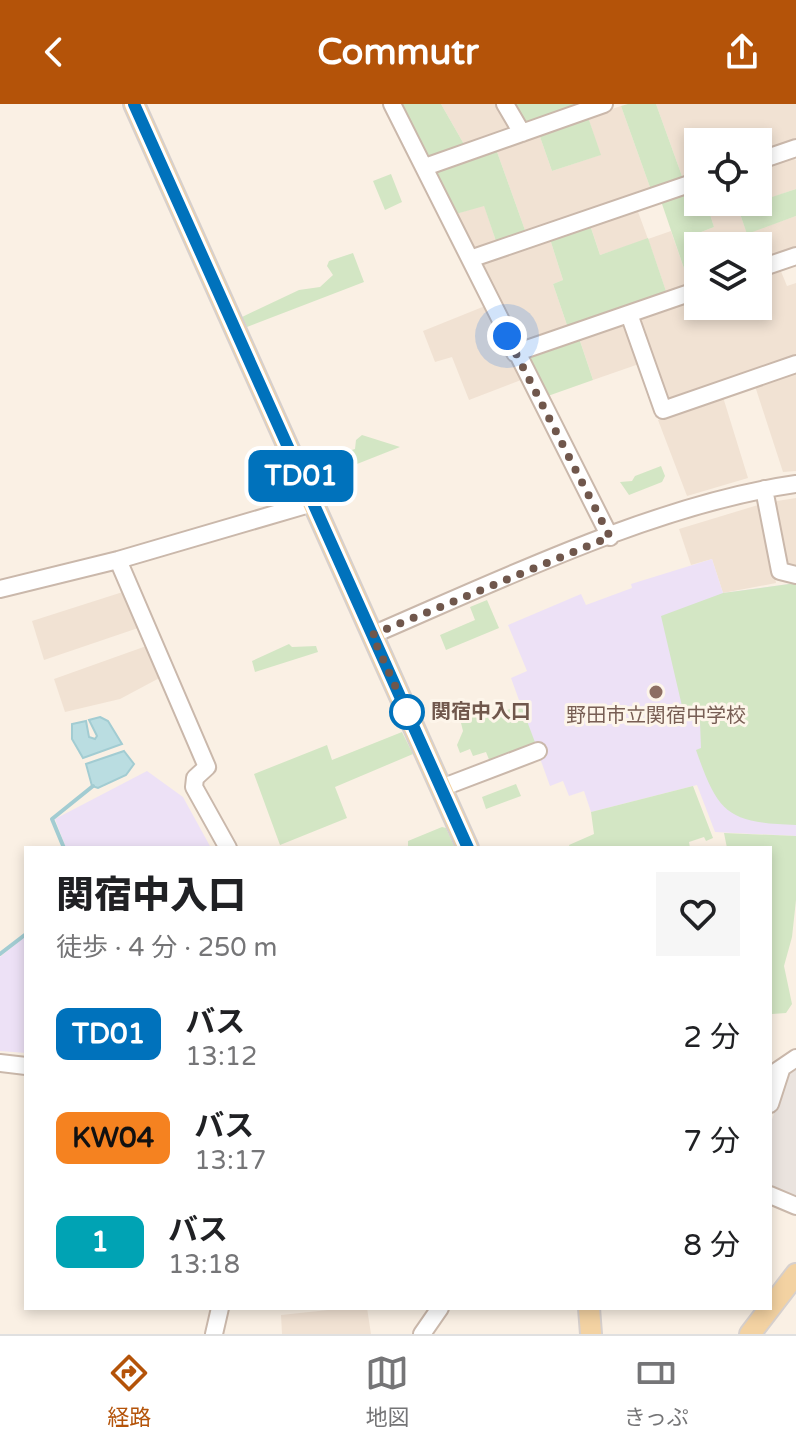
<!DOCTYPE html>
<html lang="ja">
<head>
<meta charset="utf-8">
<style>
	:root { --surface:#fff; --page:#f6f6f6; --text:#202124; --muted:#757577; --line:#e0e0e0; --accent:#b45309 }
	body { margin:0; font-family:"Varela Round","Noto Sans JP",sans-serif; background:var(--page); color:var(--text); height:100vh; display:flex; flex-direction:column; font-size:30px; white-space:nowrap }
	* { box-sizing:border-box; margin:0 }
	p { font-size:26px; color:var(--muted) }
	.icon { flex:none; width:44px; height:44px; fill:none; stroke:currentColor; stroke-width:2; stroke-linecap:round; stroke-linejoin:round }
	.map { position:relative; flex:1; overflow:hidden }
	.drawer { position:absolute; left:24px; top:742px; width:748px; height:464px; display:flex; flex-direction:column; background:var(--surface); border-radius:0px; box-shadow:0 4px 12px #0003 }
	.drawer>* { flex:none }
	.badge { padding:0 16px; border-radius:12px; font-size:28px; line-height:52px }
	.controls { position:absolute; left:684px; top:24px; display:grid; gap:16px }
	.controls a { display:grid; place-items:center; width:88px; height:88px; border-radius:0px; background:var(--surface); box-shadow:0 4px 12px #0003; font-size:40px }
	.you { position:absolute; width:40px; height:40px; margin:-20px; border:6px solid #fff; border-radius:50%; background:#1a73e8; box-shadow:0 0 0 12px #1a73e833 }
	.map>.badge { position:absolute; translate:-50% -50%; box-shadow:0 0 0 4px #fff }
	.round { display:grid; place-items:center; flex:none; width:84px; height:84px; border-radius:0px; background:var(--page) }
	.overview { display:flex; align-items:center; justify-content:space-between; height:136px; padding:0 32px }
	h1 { font-size:38px; font-weight:800; line-height:60px }
	ul { padding:0; list-style:none }
	li { display:flex; align-items:center; gap:24px; height:104px; padding:0 32px }
	li div { flex:1 }
	li b { display:block; font-size:30px }
	li em { font-style:normal }
	li .badge { min-width:88px; font-weight:700; text-align:center }
	header { display:flex; justify-content:space-between; align-items:center; height:104px; padding:0 32px; background:var(--accent); color:#fff; font-size:36px; font-weight:800 }
	.tabs { display:flex; justify-content:space-around; align-items:center; height:112px; border-top:2px solid var(--line); background:var(--surface); font-size:22px; color:var(--muted) }
	.tabs a { display:grid; justify-items:center; gap:4px }
	.tabs .selected { color:var(--accent) }
	.map>svg:first-child { display:block }
	.residential { fill:#f1e2d3 }
	.industrial { fill:#eae3de }
	.education { fill:#ede1f6 }
	.green { fill:#d3e6c4 }
	.water { fill:#badde1; stroke:#a2ccd2; stroke-width:2 }
	.lines { fill:none; stroke-linecap:round; stroke-linejoin:round }
	.stream { stroke:#a2ccd2; stroke-width:4 }
	.minor-casing { stroke:#cab8ab; stroke-width:20 }
	.major-casing { stroke:#d7d0cd; stroke-width:24 }
	.minor { stroke:#fff; stroke-width:16 }
	.major { stroke:#f3d2a2; stroke-width:20 }
	.line-casing { stroke:#fff; stroke-width:18 }
	.line { stroke:#0072bc; stroke-width:12 }
	.walk { stroke:#70574c; stroke-width:8; stroke-dasharray:0 14.4 }
	.education-dot { fill:#8d6e63; stroke:#fdf5ea; stroke-width:3 }
	.stop-dot { fill:#fff; stroke:#0072bc; stroke-width:4 }
	.labels { text-anchor:middle; dominant-baseline:central; stroke-width:6; stroke-linejoin:round; paint-order:stroke }
	.stop-label { font-size:20px; font-weight:bold; fill:#70574c; stroke:#fdf5ea; text-anchor:start }
	.education-label { font-size:20px; fill:#785e54; stroke:#fdf5ea }
</style>
</head>
<body>
<header><svg class="icon" aria-label="back" viewBox="0 0 24 24"><path d="M15 5l-7 7 7 7"/></svg>Commutr<svg class="icon" aria-label="share" viewBox="0 0 24 24"><path d="M12 15V3M7 8l5-5 5 5M5 13v7h14v-7"/></svg></header>
<div class="map">
<svg width="796" height="1230" viewBox="0 0 796 1230">
	<rect width="100%" height="100%" fill="#faf0e4"/>
	<path class="residential" d="M441 0H497L509 21 507 27 465 42Z
		M656 0H796V34L758 49V38H698V70L683 75Z
		M621 2 651 86 526 129 496 45 539 30 552 67 600 51 588 13Z
		M791 53 796 56V85L758 98V63Z
		M706 98H757L738 105 747 129 796 112V145L758 158V142H700L696 130 714 123Z
		M484 101 497 140 479 146 472 143 456 110Z
		M637 105 648 135 600 151 590 121Z
		M671 127 690 182 667 190 648 135Z
		M550 135 563 176 553 180 568 224 523 239 516 237 481 164 484 158Z
		M780 165 787 182 796 179V254L671 297 665 294 639 219 641 212 698 193V202H758V173Z
		M485 202 521 276 469 296 452 253 435 258 423 227Z
		M621 220 626 223 639 260 593 276 579 234Z
		M796 268V367L783 368 755 282Z
		M723 293 748 374 687 392 658 316Z
		M796 394V466L784 462 773 402 777 397Z
		M758 401 763 405 776 479 723 489 712 455 691 461 679 425Z
		M129 486 144 522 44 556 32 517Z
		M152 540 165 571 120 595 65 608 54 575Z
		M347 1204H367L371 1230H282L281 1211Z"/>
	<path class="industrial" d="M796 963V1094L770 1084V1021L787 973Z"/>
	<path class="education" d="M712 455 723 489 796 479V732L715 728 697 681 591 708 584 687 569 692 563 677 550 682 511 574 527 567 508 521 581 490 586 501 632 484 631 480Z
		M147 667 183 693 211 744H66L55 715Z
		M26 832V949L0 947V853Z"/>
	<path class="green" d="M399 0H441L465 42 432 53 425 51Z
		M513 0H588L530 20 523 17Z
		M628 0H656L683 75 651 86 621 2Z
		M588 13 601 51 552 67 539 30Z
		M496 45 526 129 497 140 484 102 456 110 437 71 438 65Z
		M391 70 402 98 385 106 373 77Z
		M698 84V98H706L714 123 696 130 700 142 698 179 690 182 661 97Z
		M796 85V112L747 130 738 104Z
		M590 121 600 151 648 134 667 190 568 224 553 180 563 176 550 135Z
		M353 149 364 178 247 223 242 213 299 186 320 183 333 171 327 162 329 157Z
		M579 234 593 276 545 293 527 258 529 251Z
		M362 331 400 343 319 375 316 356 339 344 345 348 355 345 356 336Z
		M661 362 665 372 662 378 629 391 620 378 632 377 635 372Z
		M796 479V721C727 719 718 709 696 646L701 644 700 618 685 615 661 512 723 489Z
		M487 496 499 524 446 546 440 531 475 516 470 503Z
		M289 540 292 543 316 542 318 548 255 568 252 557Z
		M469 597 478 617 521 601 536 641 490 658 486 648 473 652 470 645 460 649 457 641 463 627 457 603Z
		M402 628 413 650 335 683 347 714 280 741 254 670 327 641 332 656Z
		M516 680 521 692 486 705 482 693Z
		M693 682 713 734 706 737 704 733 689 738 690 744H570L569 741 594 730 591 708Z
		M442 723 446 724 455 744H408V737Z
		M724 729 796 732V796L792 833 784 862 792 900 786 909 772 910 770 901V744H727Z"/>
	<path class="water" d="M100 613 108 617 122 640 83 654 72 635V620L86 617 89 633 95 635 97 632 89 616Z
		M124 647 134 660 126 671 98 684 92 682 86 660Z"/>
	<g class="lines">
		<path class="stream" d="M64 744 52 715 93 682
			M0 850 26 830"/>
		<defs>
			<path id="minor" d="M392 0 610 433
				M505 0 522 29
				M758 57 796 44
				M425 63 604 0
				M470 155 698 77
				M758 165 796 152
				M629 210 663 306 796 260
				M515 249 698 186
				M764 385 780 467 796 471
				M118 456 207 663 195 674 194 683 228 744
				M0 485 118 456 313 399
				M372 531C502 475 657 400 796 380
				M441 684 538 647
				M0 959 26 962
				M771 971 796 954
				M770 1000 781 966
				M770 1091 796 1102
				M214 1230 220 1204
				M422 1230 440 1204"/>
			<path id="major" d="M134 0 468 744
				M589 1204 591 1230
				M750 1230 796 1170"/>
		</defs>
		<use href="#minor" class="minor-casing"/>
		<use href="#major" class="major-casing"/>
		<use href="#minor" class="minor"/>
		<use href="#major" class="major"/>
	</g>
	<g class="lines">
		<defs>
			<path id="line" d="M134 0 468 744"/>
		</defs>
		<use href="#line" class="line-casing"/>
		<use href="#line" class="line"/>
		<path class="walk" d="M407 608 372 531 610 433 507 232"/>
	</g>
	<circle class="education-dot" cx="656" cy="588" r="8"/>
	<circle class="stop-dot" cx="407" cy="608" r="16"/>
	<g class="labels">
		<g class="stop-label">
			<text x="431" y="608">関宿中入口</text>
		</g>
		<g class="education-label">
			<text x="656" y="612">野田市立関宿中学校</text>
		</g>
	</g>
</svg>
<div class="controls">
<a><svg class="icon" aria-label="locate" viewBox="0 0 24 24"><circle cx="12" cy="12" r="6"/><path d="M12 2v4M12 18v4M2 12h4M18 12h4"/></svg></a>
<a><svg class="icon" aria-label="layers" viewBox="0 0 24 24"><path d="M12 4l9 5-9 5-9-5zM3 14l9 5 9-5"/></svg></a>
</div>
<div class="you" style="left:507px;top:232px"></div>
<b class="badge" style="left:301px;top:372px;background:#0072bc;color:#fff">TD01</b>
<section class="drawer">
<div class="overview"><div><h1>関宿中入口</h1><p>徒歩 · 4 分 · 250 m</p></div><a class="round"><svg class="icon" aria-label="heart" viewBox="0 0 24 24"><path d="M12 20l-8-8c-3-5 5-10 8-4 3-6 11-1 8 4z"/></svg></a></div>
<ul>
<li><span class="badge" style="background:#0072bc;color:#fff">TD01</span><div><b>バス</b><p>13:12</p></div><em>2 分</em></li>
<li><span class="badge" style="background:#f58220;color:#111">KW04</span><div><b>バス</b><p>13:17</p></div><em>7 分</em></li>
<li><span class="badge" style="background:#00a3b4;color:#fff">1</span><div><b>バス</b><p>13:18</p></div><em>8 分</em></li>
</ul>
</section>
</div>
<nav class="tabs">
<a class="selected"><svg class="icon" aria-label="directions" viewBox="0 0 24 24"><path d="M12 3l9 9-9 9-9-9zM9 14v-3h6M13 9l2 2-2 2"/></svg>経路</a>
<a><svg class="icon" aria-label="map" viewBox="0 0 24 24"><path d="M3 6l6-2 6 2 6-2v14l-6 2-6-2-6 2zM9 4v14M15 6v14"/></svg>地図</a>
<a><svg class="icon" aria-label="tickets" viewBox="0 0 24 24"><path d="M3 7h18v10H3zM15 7v10"/></svg>きっぷ</a>
</nav>
</body>
</html>
